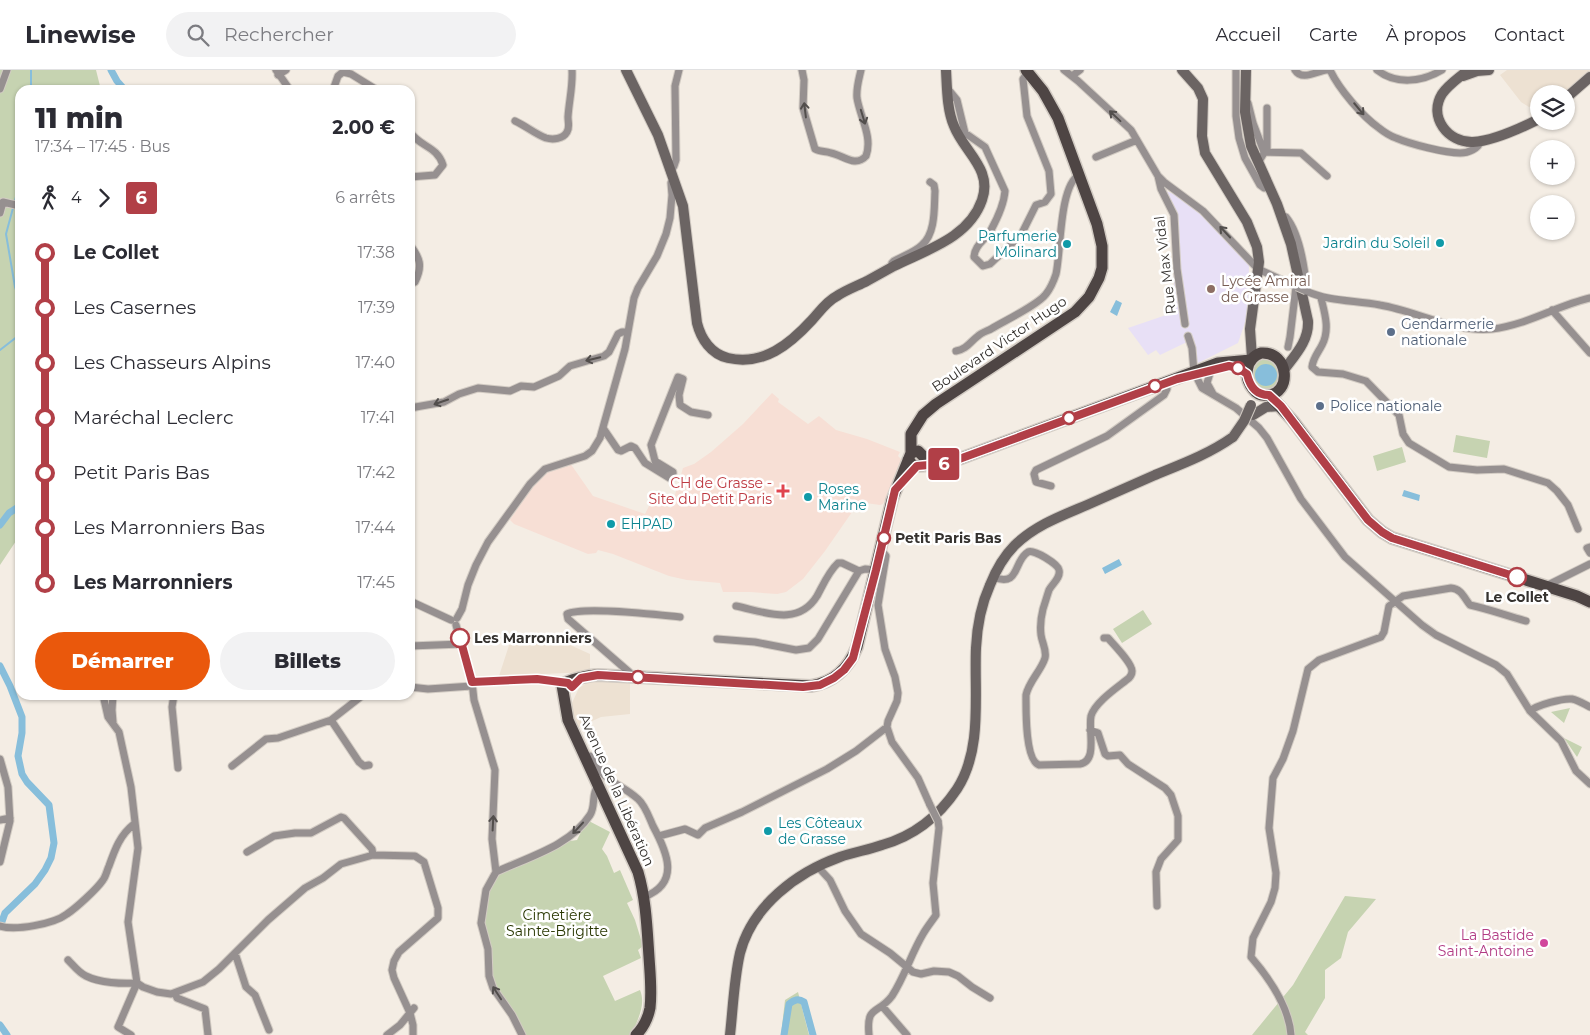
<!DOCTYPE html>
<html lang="fr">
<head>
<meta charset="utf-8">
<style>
	:root { --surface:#fff; --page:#f2f2f3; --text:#2b2b33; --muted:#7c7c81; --line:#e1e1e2; --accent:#ea580c }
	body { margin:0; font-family:Montserrat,sans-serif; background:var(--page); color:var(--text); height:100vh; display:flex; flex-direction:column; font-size:19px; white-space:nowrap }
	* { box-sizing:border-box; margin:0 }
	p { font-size:16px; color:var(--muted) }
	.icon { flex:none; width:28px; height:28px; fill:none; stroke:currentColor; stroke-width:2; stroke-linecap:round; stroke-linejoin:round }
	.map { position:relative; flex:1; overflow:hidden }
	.side { position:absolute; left:15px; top:15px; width:400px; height:615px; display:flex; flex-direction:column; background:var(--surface); border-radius:15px; box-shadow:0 1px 4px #0004 }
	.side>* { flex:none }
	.badge { padding:0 10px; border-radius:4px; font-size:18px; line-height:32px }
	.buttons { position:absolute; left:1530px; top:15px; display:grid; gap:10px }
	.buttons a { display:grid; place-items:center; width:45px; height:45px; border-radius:50%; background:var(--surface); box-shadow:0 1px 4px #0004; font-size:25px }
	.map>.badge { position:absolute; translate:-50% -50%; box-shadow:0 0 0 2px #fff }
	.legs { display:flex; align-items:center; gap:8px; height:55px; padding:0 20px; font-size:16px }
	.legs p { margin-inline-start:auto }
	.overview { display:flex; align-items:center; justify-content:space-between; height:85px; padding:0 20px }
	h1 { font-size:28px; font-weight:800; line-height:38px }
	.button { display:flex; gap:10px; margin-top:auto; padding:10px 20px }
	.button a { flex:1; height:58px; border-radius:30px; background:var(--accent); color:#fff; font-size:20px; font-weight:800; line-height:58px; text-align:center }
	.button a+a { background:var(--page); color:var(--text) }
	ul { padding:0 20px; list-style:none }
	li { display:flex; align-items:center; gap:18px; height:55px; font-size:19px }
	li i { display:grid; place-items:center; width:8px; height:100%; margin:0 6px; background:currentColor }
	li i::after { content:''; width:12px; height:12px; margin:-6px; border:4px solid; border-radius:50%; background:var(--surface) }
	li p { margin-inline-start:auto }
	li:first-child i { background:linear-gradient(#0000 50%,currentColor 0) }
	li:last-child i { background:linear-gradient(currentColor 50%,#0000 0) }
	header { display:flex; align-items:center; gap:30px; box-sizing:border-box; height:70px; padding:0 25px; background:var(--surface); border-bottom:1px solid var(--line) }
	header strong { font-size:24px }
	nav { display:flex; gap:28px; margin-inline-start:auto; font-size:18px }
	.search { width:350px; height:45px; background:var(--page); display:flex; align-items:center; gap:12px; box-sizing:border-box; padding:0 18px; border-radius:28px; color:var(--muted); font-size:19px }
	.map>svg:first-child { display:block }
	.built { fill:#ede1d2 }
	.education { fill:#e8e0f6 }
	.medical { fill:#f7dfd5 }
	.green { fill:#c6d3b1 }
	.water { fill:#87bedb }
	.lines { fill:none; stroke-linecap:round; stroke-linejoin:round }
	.stream { stroke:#87bedb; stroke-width:2 }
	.canal { stroke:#87bedb; stroke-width:7 }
	.street-casing { stroke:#d2cbc3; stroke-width:9 }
	.secondary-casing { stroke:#d2cbc3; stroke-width:12 }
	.primary-casing { stroke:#d2cbc3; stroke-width:14 }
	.street { stroke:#969090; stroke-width:7 }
	.secondary { stroke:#6b6463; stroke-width:10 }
	.primary { stroke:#4e4544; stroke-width:11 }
	.street-bridge-casing { stroke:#d2cbc3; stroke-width:9; stroke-linecap:butt }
	.secondary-bridge-casing { stroke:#d2cbc3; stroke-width:12; stroke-linecap:butt }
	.street-bridge { stroke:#969090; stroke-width:7 }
	.secondary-bridge { stroke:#6b6463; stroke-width:10 }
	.oneway { stroke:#524e4c }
	.line-1-casing { stroke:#fff; stroke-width:11 }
	.line-1 { stroke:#b13f47; stroke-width:8 }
	.culture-dot { fill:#0f9aa8; stroke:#fff; stroke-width:2 }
	.education-dot { fill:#8d6e63; stroke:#fff; stroke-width:2 }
	.service-dot { fill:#5c6f8a; stroke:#fff; stroke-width:2 }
	.stop-1-dot { fill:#fff; stroke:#b13f47; stroke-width:2.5 }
	.health-dot { fill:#e0444e; stroke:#fff; stroke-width:2 }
	.hotel-dot { fill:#d1479c; stroke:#fff; stroke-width:2 }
	.labels { text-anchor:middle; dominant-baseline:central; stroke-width:5; stroke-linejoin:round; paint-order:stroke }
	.culture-label { font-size:14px; fill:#0d838f; stroke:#fff; text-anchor:start }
	.street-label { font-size:14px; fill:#35322f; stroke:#fff }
	.education-label { font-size:14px; fill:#785e54; stroke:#fff; text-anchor:start }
	.service-label { font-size:14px; fill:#4e5e75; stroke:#fff; text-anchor:start }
	.health-label { font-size:14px; fill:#be3a42; stroke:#fff; text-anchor:end }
	.stop-label { font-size:14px; font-weight:bold; fill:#35322f; stroke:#fff; text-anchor:start }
	.park-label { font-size:14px; fill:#283600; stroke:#fff }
	.hotel-label { font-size:14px; fill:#b23c85; stroke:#fff; text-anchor:end }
</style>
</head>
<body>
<header>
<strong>Linewise</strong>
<div class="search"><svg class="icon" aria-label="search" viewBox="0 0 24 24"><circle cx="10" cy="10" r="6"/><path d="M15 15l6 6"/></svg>Rechercher</div>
<nav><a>Accueil</a><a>Carte</a><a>À propos</a><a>Contact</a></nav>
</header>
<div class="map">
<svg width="1590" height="965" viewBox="0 0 1590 965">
	<rect width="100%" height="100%" fill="#f4ede4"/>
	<path class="built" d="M1507 0H1590V2L1562 24 1544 22 1539 24V33L1529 37 1521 32 1500 5Z
		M513 563 559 570 590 584V602L499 606Z
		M593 609 630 611V644L601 647 577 658 571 635 579 618Z"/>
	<path class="education" d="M1166 121 1176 125 1205 148 1249 195 1248 244 1238 273 1192 296 1187 272 1160 285 1156 280 1148 285 1128 258 1175 242 1171 145Z"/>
	<path class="medical" d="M772 323 779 329 778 332 808 354 819 346 836 360 867 369 900 382 898 386 903 391 883 434 880 435 859 432 825 481 803 509 786 522 777 524 750 522H723L720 513 687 510 669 506 613 484 598 480 596 483 588 484 514 454 510 450 532 416 545 402 570 393 593 426 645 444 652 430 671 438 683 398 694 394 711 382 743 354Z"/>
	<path class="green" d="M0 0H96L101 20H20V465L0 495Z
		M1263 287 1275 292C1279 304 1282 311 1271 319L1259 318C1252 310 1251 303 1254 293Z
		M1456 365 1490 371 1487 388 1453 382Z
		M1402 377 1406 392 1377 401 1373 386Z
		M1143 540 1152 554 1122 573 1113 559Z
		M1570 638 1564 653 1551 642Z
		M1564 668 1582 677 1577 687Z
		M587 750 610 762 602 779 607 786 614 803 620 800 633 830 627 833 635 850 643 876 638 880 641 888 603 906 615 931 640 920C646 935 638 948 633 962L630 965H525L496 918 493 910 483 853 486 827 492 814 500 804 570 771 577 770Z
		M1345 826 1376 829 1348 862 1341 888 1325 900V928L1305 962 1308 965H1252L1293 915Z
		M798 922 809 965H781L785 930Z"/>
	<path class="water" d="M1116 230 1122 233 1117 246 1110 242Z
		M1255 305a11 11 0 1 1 22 0a11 11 0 1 1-22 0Z
		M1404 420 1420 425 1419 431 1402 426Z
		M1119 489 1122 495 1105 504 1102 498Z"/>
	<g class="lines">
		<path class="stream" d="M31 0V20
			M20 112 6 164 15 217 20 232
			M0 280 18 266 20 263"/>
		<path class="canal" d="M111 0 117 11 125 20
			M0 455 9 443 20 436
			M0 596 10 616 22 647V663L18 686 22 704 27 712 49 735 54 773 51 788 45 800 35 814 5 843 0 857
			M0 955 7 965
			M784 965 789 934C794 930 798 928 804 932L813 965"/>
		<defs>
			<path id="street" d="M276 0 290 20
				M802 0 804 10 803 38 815 79C820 82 825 81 831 83 843 85 855 98 866 86 873 67 860 47 857 28 856 18 859 9 861 0
				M1064 0 1078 11 1131 60 1158 106 1164 112 1203 141 1258 199 1297 217
				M1236 0V46L1239 68 1245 88 1260 115 1264 118 1269 117
				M1295 0C1302 11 1315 2 1326 0
				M1330 0C1339 19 1362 46 1379 58 1384 62 1390 66 1396 68 1410 74 1445 83 1460 83 1468 83 1479 79 1481 70
				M1377 0C1396 15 1422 12 1442 0
				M278 5 286 0
				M1072 6 1080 0
				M0 19 7 0
				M948 19 957 30 965 63 985 77 1005 121C1004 134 997 149 991 160 985 171 975 174 974 187L983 196 990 194 1021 165 1036 135 1045 132 1051 124 1049 101 1027 46 1023 9 1028 2
				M333 20 338 6 343 2 351 4 377 20
				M1248 33 1253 53 1264 82
				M515 51C526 56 535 64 546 68 553 70 563 69 567 62 570 57 568 53 568 47 569 31 573 16 572 0
				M410 62C420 77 437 76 443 95L435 105 410 107
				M1264 82 1301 83 1327 106
				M1096 87 1137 70
				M1258 93 1267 78V38
				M670 102 674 96 676 90 675 16 679 0
				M1158 106 1161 119 1174 145 1177 199 1185 254
				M0 143 3 132 20 136
				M1282 146 1286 147C1300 164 1305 200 1307 222
				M410 175C420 188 423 196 415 212L410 213
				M894 196 892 193 894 191C903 186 915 182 922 175 936 163 934 137 935 121L934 115 930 112
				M1306 221C1330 232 1355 230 1380 235 1416 241 1456 263 1492 259 1527 255 1556 236 1590 228
				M1321 228C1325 244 1330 260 1322 275 1318 283 1313 288 1312 297L1318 302 1343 304 1366 311 1399 345 1403 364 1409 373 1449 397 1477 400 1504 399 1548 413 1557 421 1568 435 1578 459
				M1552 240 1590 283
				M1188 266 1192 278 1194 302 1202 318 1236 338 1259 358 1267 368 1301 429 1345 487 1422 555 1436 565 1496 595 1507 604 1530 641 1561 671 1576 701 1590 714
				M1288 277 1290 267 1296 217
				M956 281C967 279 970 272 978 266 981 263 987 261 991 259 1004 251 1038 235 1046 224 1050 219 1054 210 1056 204 1061 183 1059 116 1079 105
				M1211 300 1207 313 1213 324
				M410 338 444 332 459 324 478 318 510 321 521 316 534 317 559 306 570 296 604 286 609 282 618 264 622 262H628
				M603 358 618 380 621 381 631 376 635 378 645 393 671 409 673 407V402L655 391 651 375 678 307 683 309 679 325 680 335 691 342 708 345
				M1051 416 1036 412 1034 404 1036 400 1107 366 1164 325 1167 319 1166 313
				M1590 477 1587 478 1590 483
				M993 507C1020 518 1013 491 1028 482 1034 479 1058 494 1059 500 1061 508 1052 514 1049 520 1047 526 1045 533 1043 539 1041 547 1040 557 1041 565 1042 573 1047 580 1045 588 1041 601 1029 611 1026 625 1026 639 1025 690 1039 695L1080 694C1098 691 1088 661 1091 646 1095 632 1118 617 1129 608 1131 606 1132 604 1132 601 1132 593 1114 575 1108 568H1104
				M1546 516 1590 494
				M410 531 451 550
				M736 536C765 542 798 557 817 526 823 515 829 501 838 493H842L859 501
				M457 548 462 539 468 515 476 495 488 472 530 414 545 399 585 386 592 381 600 368 625 279 634 228 638 218 657 186 666 164 670 148 672 125 671 113
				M456 555 472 612 474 630 495 700 492 769 496 802
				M717 569 755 572 796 580 809 578 818 569 859 501 865 499 877 500
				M410 576 462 574
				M633 607 629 602 568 549 567 544C583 536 659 545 680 547
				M472 612 537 609 564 613
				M410 617 428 619 472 616
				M103 625 108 647 119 662 131 717 138 778 128 852 137 913 143 917 157 922 171 924 203 912 219 899 268 850 305 818 323 808 341 794 373 785 415 786 424 792 438 838V848L399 882 394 891 392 900 394 908 410 943 413 955V965
				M113 625 112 640 113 652
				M174 625 172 637 178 698
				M1530 641C1537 635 1563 628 1572 629 1578 630 1584 634 1590 637
				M331 650 359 692 364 696 369 695
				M887 657 892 672 918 708 930 735
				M1090 660 1098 663 1105 684 1108 686 1120 685 1128 694 1165 718 1171 725 1178 746V770L1161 789 1156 802 1157 836
				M585 688 590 686 593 687C603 713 619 712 638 729 645 735 649 747 653 756 667 782 681 813 644 827
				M0 689 8 717 10 751 0 792
				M232 696 266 669 278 668 331 650 363 625
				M0 750 10 748
				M659 766 685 759 698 765 705 758 742 742 827 699 856 681 887 657 888 651 897 631 898 623 895 607 885 579 878 535 886 486 881 480
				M247 782 274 766 295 763H311L341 747 344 748 372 779 373 785
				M818 797 830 810 845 841 861 864 890 883 913 902 921 904 934 901 949 902 958 906 972 917 990 928
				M496 802 486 820 481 853 488 879 489 906 493 918 512 945 522 965
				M496 802C528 787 570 776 590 745 596 736 591 724 598 716
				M0 856C15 861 54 854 67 844 76 838 97 819 103 810 106 806 107 800 109 796 115 779 120 765 134 754
				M235 883 246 917 255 925 269 960
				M68 890C73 895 79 903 86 906 100 913 122 914 137 913L118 957 131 965
				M175 923 177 928 205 939 208 965
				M882 936 907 965
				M387 965 400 955 414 938
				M869 965C866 934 878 945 892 926 905 906 911 884 923 864 927 857 932 851 936 845L933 813 939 758 938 751
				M1291 965C1289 936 1269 908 1251 887L1253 868 1271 832 1275 818 1276 803 1269 758 1273 708 1283 689 1293 661 1308 599 1319 590 1381 567 1384 562 1389 536 1403 526 1451 518C1462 519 1464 528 1470 535 1489 539 1507 546 1526 551"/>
			<path id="secondary" d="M626 0 658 65 683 136 697 253C701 269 711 284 728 288 764 296 790 274 812 250 820 241 827 231 837 226 846 220 857 216 867 211 876 206 885 201 894 196 926 180 969 168 982 130 993 99 964 82 954 56 947 40 947 18 946 0
				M1182 0 1198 18 1203 29 1202 66 1205 83 1247 152 1257 177 1259 192 1250 259 1252 288
				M1246 0 1245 42 1251 76 1277 134 1291 174 1308 251C1309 271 1295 285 1284 300
				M1468 0C1459 8 1449 14 1442 24 1428 47 1448 73 1473 72 1494 71 1521 58 1539 49
				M1463 6 1477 1 1489 0
				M1566 28 1590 7
				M1253 345 1266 337 1281 336
				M730 965C733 938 734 909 740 883 752 836 797 802 840 787 854 782 868 780 882 775 914 766 939 746 957 719 983 679 974 624 976 578 977 556 981 535 990 515 996 500 1004 486 1015 475 1036 455 1061 446 1087 435 1110 425 1132 415 1155 405 1182 394 1209 384 1233 367"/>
			<path id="primary" d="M1261 283C1290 281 1292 325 1267 325 1261 326 1256 323 1253 319 1243 307 1246 288 1261 283Z
				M1269 325 1293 351 1368 450 1382 462 1392 468 1577 526 1590 532
				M911 383 918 381 923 386 941 392
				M908 390 914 396 935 395 951 392 1218 293 1251 290
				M636 965C643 958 648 948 650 938 652 921 650 903 649 887 647 858 646 829 638 802L568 650 562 615C568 610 589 605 598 605L811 616C834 612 848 599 857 577L892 430 911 383V364L923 345 936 334 1075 242 1089 227 1099 208 1102 198V176L1097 154 1058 48 1043 21 1026 0"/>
		</defs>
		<use href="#street" class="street-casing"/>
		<use href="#secondary" class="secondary-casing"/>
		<use href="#primary" class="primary-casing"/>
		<use href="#street" class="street"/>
		<use href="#secondary" class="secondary"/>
		<use href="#primary" class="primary"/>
		<defs>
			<path id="street-bridge" d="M1297 217 1306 221
				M930 735 938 751"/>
			<path id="secondary-bridge" d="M1233 367 1244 351 1251 335"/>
		</defs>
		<use href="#street-bridge" class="street-bridge-casing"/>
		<use href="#secondary-bridge" class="secondary-bridge-casing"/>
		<use href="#street-bridge" class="street-bridge"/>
		<use href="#secondary-bridge" class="secondary-bridge"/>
	</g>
	<defs><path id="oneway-shaft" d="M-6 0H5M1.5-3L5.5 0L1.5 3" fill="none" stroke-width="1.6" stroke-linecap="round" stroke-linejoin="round" transform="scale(1.25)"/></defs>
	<g class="oneway">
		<use href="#oneway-shaft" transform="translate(1359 39) rotate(50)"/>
		<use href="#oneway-shaft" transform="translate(805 40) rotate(-97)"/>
		<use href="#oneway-shaft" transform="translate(1115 46) rotate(-137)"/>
		<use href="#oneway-shaft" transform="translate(863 47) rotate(73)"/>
		<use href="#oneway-shaft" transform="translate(1225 162) rotate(-133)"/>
		<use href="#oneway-shaft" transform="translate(593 289) rotate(166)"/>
		<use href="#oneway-shaft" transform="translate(441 332) rotate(161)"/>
		<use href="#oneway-shaft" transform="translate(493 753) rotate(-87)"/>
		<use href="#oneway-shaft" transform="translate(578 758) rotate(133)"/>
		<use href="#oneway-shaft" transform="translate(497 923) rotate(-123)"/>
	</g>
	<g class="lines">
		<defs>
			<path id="line-1" d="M460 568 472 612 537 609 568 613 572 617 581 608 598 605 803 617 820 615 834 608 844 600 853 588 876 500 895 420 917 396 941 394 951 392 1177 309 1229 296 1238 298 1247 304C1250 317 1256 325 1269 325L1281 336 1368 450 1382 462 1392 468 1517 507"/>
		</defs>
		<use href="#line-1" class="line-1-casing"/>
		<use href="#line-1" class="line-1"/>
	</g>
	<g class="culture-dot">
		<circle cx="1440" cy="173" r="5"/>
		<circle cx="1067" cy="174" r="5"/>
		<circle cx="808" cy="427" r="5"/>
		<circle cx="611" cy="454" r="5"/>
		<circle cx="768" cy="761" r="5"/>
	</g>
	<circle class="education-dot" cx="1211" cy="219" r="5"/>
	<g class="service-dot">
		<circle cx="1391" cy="262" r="5"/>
		<circle cx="1320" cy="336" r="5"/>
	</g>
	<g class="stop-1-dot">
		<circle cx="1238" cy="298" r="6"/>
		<circle cx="1155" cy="316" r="6"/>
		<circle cx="1069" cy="348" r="6"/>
		<circle cx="884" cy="468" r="6"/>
		<circle cx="1517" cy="507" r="9"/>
		<circle cx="460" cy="568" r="9"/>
		<circle cx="638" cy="607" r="6"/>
	</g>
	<path class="health-dot" d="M780.5 413.5h5v5h5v5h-5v5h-5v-5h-5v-5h5z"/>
	<circle class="hotel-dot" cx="1544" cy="873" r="5"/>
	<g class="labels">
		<g class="culture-label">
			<text x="1057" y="166" text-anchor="end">Parfumerie<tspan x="1057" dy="16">Molinard</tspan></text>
			<text x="1430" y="173" text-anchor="end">Jardin du Soleil</text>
			<text x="818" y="419">Roses<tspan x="818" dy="16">Marine</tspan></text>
			<text x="621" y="454">EHPAD</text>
			<text x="778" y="753">Les Côteaux<tspan x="778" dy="16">de Grasse</tspan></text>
		</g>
		<g class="street-label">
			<text transform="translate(1165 195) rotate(-97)">Rue Max Vidal</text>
			<text transform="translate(999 274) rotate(-34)">Boulevard Victor Hugo</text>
			<text transform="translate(617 720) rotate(66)">Avenue de la Libération</text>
		</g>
		<g class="education-label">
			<text x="1221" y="211">Lycée Amiral<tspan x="1221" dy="16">de Grasse</tspan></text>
		</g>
		<g class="service-label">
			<text x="1401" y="254">Gendarmerie<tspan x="1401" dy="16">nationale</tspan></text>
			<text x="1330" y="336">Police nationale</text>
		</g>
		<g class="health-label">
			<text x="772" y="413">CH de Grasse -<tspan x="772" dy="16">Site du Petit Paris</tspan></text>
		</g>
		<g class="stop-label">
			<text x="895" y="468">Petit Paris Bas</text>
			<text x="1517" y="527" text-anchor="middle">Le Collet</text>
			<text x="474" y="568">Les Marronniers</text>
		</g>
		<g class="park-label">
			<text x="557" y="845">Cimetière<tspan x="557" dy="16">Sainte-Brigitte</tspan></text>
		</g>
		<g class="hotel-label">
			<text x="1534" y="865">La Bastide<tspan x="1534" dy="16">Saint-Antoine</tspan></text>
		</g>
	</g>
</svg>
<div class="buttons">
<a><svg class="icon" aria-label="layers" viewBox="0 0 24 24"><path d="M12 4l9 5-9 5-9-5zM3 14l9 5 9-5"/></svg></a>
<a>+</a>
<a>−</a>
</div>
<b class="badge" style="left:944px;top:394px;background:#b13f47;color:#fff">6</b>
<section class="side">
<div class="overview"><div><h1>11 min</h1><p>17:34 – 17:45 · Bus</p></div><b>2.00 €</b></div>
<div class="legs"><svg class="icon" aria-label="walk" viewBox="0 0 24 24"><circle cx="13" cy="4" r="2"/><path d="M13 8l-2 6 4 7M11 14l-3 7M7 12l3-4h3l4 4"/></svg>4<svg class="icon" aria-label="forward" viewBox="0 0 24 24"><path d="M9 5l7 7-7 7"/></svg><b class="badge" style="background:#b13f47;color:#fff">6</b><p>6 arrêts</p></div>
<ul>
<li><i style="color:#b13f47"></i><b>Le Collet</b><p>17:38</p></li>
<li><i style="color:#b13f47"></i><span>Les Casernes</span><p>17:39</p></li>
<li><i style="color:#b13f47"></i><span>Les Chasseurs Alpins</span><p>17:40</p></li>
<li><i style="color:#b13f47"></i><span>Maréchal Leclerc</span><p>17:41</p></li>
<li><i style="color:#b13f47"></i><span>Petit Paris Bas</span><p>17:42</p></li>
<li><i style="color:#b13f47"></i><span>Les Marronniers Bas</span><p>17:44</p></li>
<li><i style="color:#b13f47"></i><b>Les Marronniers</b><p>17:45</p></li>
</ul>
<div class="button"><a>Démarrer</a><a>Billets</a></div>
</section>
</div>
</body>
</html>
